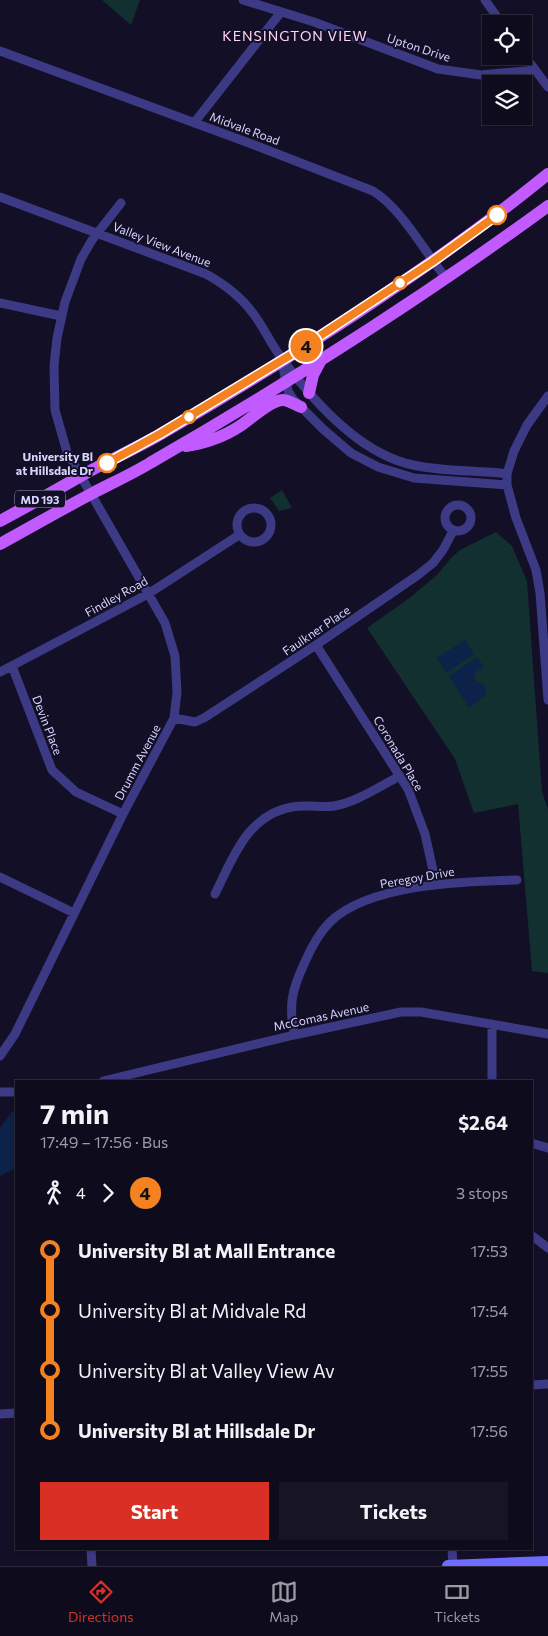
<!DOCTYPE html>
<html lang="en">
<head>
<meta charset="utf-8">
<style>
	:root { --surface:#0e0b1c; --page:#171425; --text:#f1f3f6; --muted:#9b9ba3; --line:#2e2b3b; --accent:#d93025 }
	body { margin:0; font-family:Commissioner,sans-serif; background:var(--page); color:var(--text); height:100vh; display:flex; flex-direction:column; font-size:19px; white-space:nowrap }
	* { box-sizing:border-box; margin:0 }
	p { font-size:16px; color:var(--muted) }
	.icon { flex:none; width:28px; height:28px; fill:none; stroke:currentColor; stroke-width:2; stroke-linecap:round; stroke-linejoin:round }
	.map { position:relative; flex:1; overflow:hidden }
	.details { position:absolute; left:15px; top:1080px; width:518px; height:470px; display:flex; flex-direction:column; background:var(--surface); border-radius:0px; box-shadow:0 1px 4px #0004,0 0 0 1px var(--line) }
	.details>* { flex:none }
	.badge { padding:0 10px; border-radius:16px; font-size:18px; line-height:32px }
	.fabs { position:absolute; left:482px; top:15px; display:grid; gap:10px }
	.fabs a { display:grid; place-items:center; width:50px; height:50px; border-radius:0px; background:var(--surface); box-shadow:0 1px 4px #0004,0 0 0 1px var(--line); font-size:25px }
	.map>.badge { position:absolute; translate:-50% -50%; box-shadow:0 0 0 2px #fff }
	.legs { display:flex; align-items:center; gap:8px; height:55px; padding:0 25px; font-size:16px }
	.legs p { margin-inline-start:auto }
	.overview { display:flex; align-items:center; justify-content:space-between; height:85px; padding:0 25px }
	h1 { font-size:28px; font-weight:700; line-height:38px }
	.cta { display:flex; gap:10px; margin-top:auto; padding:10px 25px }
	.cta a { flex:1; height:58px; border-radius:0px; background:var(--accent); color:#fff; font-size:20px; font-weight:700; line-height:58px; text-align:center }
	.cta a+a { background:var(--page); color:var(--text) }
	ul { padding:0 25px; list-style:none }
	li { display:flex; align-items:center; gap:18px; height:60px; font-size:19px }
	li i { display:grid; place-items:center; width:8px; height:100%; margin:0 6px; background:currentColor }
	li i::after { content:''; width:12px; height:12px; margin:-6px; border:4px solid; border-radius:50%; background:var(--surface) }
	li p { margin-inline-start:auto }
	li:first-child i { background:linear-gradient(#0000 50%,currentColor 0) }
	li:last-child i { background:linear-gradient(currentColor 50%,#0000 0) }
	.dock { display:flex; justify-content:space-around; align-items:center; height:70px; border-top:1px solid var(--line); background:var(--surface); font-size:14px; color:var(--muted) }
	.dock a { display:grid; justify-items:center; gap:2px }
	.dock .selected { color:var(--accent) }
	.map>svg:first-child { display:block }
	.green { fill:#12302f }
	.water { fill:#0c2248 }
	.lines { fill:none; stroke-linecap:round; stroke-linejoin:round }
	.street { stroke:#3d3a85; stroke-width:9 }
	.secondary { stroke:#6f6bff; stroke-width:12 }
	.primary { stroke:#c25bff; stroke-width:12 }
	.line-1-casing { stroke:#fff; stroke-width:11 }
	.line-1 { stroke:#f58220; stroke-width:8 }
	.stop-1-dot { fill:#fff; stroke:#f58220; stroke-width:2.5 }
	.labels { text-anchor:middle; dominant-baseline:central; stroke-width:4; stroke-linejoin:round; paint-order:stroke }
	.shield { fill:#130f26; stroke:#9e99be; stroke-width:1 }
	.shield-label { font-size:11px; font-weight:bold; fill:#d9d4ff }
	.street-label { font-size:12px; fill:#d9d4ff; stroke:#130f26 }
	.stop-label { font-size:12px; font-weight:bold; fill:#d9d4ff; stroke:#130f26; text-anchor:end }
	.neighbourhood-label { font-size:14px; letter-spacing:1px; fill:#ffd6f0; stroke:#130f26 }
</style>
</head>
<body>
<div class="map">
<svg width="548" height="1566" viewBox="0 0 548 1566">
	<rect width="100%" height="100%" fill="#130f26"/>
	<path class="green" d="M102 0H140L131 25Z
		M282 490 292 508 279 511 270 498Z
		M496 532 512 546 527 581 542 792 548 809V973L532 971 518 804 474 813 455 759 367 628 408 599 437 575 451 558 460 550Z"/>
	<path class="water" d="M465 640 474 654 446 673 437 658Z
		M477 657 484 667C480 670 472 673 474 679L485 686 486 695 469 708 449 676Z
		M16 1111V1168L0 1176V1128L12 1112Z"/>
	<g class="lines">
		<path class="street" d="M243 0 314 22 438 69 481 75 535 70
			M485 0 502 24
			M0 51 249 143 373 191C402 209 424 251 446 278
			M524 55 548 87
			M194 123 281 12
			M0 197 206 274C224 284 240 296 252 312 264 327 271 345 283 360 314 402 360 454 413 465 444 472 476 470 507 474
			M0 303 61 316
			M282 362 288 391 293 399 323 429 351 453 378 467 414 478 507 485
			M548 396 527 425 514 451 507 474V485L516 518 536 570 540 593 548 700
			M445 518a13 13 0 1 1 26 0a13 13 0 1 1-26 0Z
			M237 525a17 17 0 1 1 34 0a17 17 0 1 1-34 0Z
			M316 645 408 789 425 834 436 884
			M12 666 52 770 76 792 123 814
			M0 672 148 594 239 535
			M174 718 195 722 204 718 316 645 418 575 433 563 443 550 453 531
			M0 877 74 913
			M215 894C233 858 247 815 292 807 306 804 321 808 334 806 357 802 380 786 400 776
			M492 1024V1081
			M294 1035C289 1005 291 992 304 964 310 950 319 933 330 922 369 884 464 881 517 880
			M0 1056 15 1034 123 814 174 718 177 692 175 656 165 623 67 452 55 410 54 366 57 338 65 302 81 259 92 240 121 203
			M103 1081 294 1035 401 1012H421L548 1034
			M0 1092H16
			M531 1143 548 1148
			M531 1235 548 1248
			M531 1385 548 1384
			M0 1414 16 1413
			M91 1549 92 1566
			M452 1549 453 1566"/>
		<path class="secondary" d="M448 1566 548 1562"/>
		<path class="primary" d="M309 393 313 375 321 360
			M186 446C204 444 225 436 240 426 251 419 270 400 283 400 288 400 296 405 301 407
			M0 521C26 507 53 492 79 477 105 462 133 450 159 435 294 356 427 272 548 174
			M0 544C31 527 62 509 93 493 112 483 132 474 150 463 287 384 421 299 548 206"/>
	</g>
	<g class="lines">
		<defs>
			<path id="line-1" d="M107 463 160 434 294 353 432 262 497 215"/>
		</defs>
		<use href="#line-1" class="line-1-casing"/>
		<use href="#line-1" class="line-1"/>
	</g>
	<g class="stop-1-dot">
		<circle cx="497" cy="215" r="9"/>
		<circle cx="400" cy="283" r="6"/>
		<circle cx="189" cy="417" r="6"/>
		<circle cx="107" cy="463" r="9"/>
	</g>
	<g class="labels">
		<rect class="shield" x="15" y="490.5" width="50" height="17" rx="4"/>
		<g class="shield-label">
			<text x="40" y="499">MD 193</text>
		</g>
		<g class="street-label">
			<text transform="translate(419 47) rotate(18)">Upton Drive</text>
			<text transform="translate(245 128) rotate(20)">Midvale Road</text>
			<text transform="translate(162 244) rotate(21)">Valley View Avenue</text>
			<text transform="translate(116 596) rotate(-29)">Findley Road</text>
			<text transform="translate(316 630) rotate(-34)">Faulkner Place</text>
			<text transform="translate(48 725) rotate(69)">Devin Place</text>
			<text transform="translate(399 753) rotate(59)">Coronada Place</text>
			<text transform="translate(137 762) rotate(-62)">Drumm Avenue</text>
			<text transform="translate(417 877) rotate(-10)">Peregoy Drive</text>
			<text transform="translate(321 1016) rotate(-12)">McComas Avenue</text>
		</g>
		<g class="stop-label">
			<text x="93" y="456">University Bl<tspan x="93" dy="14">at Hillsdale Dr</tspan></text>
		</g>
		<g class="neighbourhood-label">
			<text x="295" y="35">KENSINGTON VIEW</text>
		</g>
	</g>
</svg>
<div class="fabs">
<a><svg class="icon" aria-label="locate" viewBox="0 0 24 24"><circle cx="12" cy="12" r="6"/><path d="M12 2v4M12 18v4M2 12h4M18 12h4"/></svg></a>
<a><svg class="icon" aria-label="layers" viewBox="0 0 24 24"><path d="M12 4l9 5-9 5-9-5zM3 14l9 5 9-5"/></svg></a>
</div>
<b class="badge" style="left:306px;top:346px;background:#f58220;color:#111">4</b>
<section class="details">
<div class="overview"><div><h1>7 min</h1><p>17:49 – 17:56 · Bus</p></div><b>$2.64</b></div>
<div class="legs"><svg class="icon" aria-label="walk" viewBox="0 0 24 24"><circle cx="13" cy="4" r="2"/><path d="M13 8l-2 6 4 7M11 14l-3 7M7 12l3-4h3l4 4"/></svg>4<svg class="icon" aria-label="forward" viewBox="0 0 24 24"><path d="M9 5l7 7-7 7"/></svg><b class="badge" style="background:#f58220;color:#111">4</b><p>3 stops</p></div>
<ul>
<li><i style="color:#f58220"></i><b>University Bl at Mall Entrance</b><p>17:53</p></li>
<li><i style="color:#f58220"></i><span>University Bl at Midvale Rd</span><p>17:54</p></li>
<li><i style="color:#f58220"></i><span>University Bl at Valley View Av</span><p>17:55</p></li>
<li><i style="color:#f58220"></i><b>University Bl at Hillsdale Dr</b><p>17:56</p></li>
</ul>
<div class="cta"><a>Start</a><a>Tickets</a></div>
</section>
</div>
<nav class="dock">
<a class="selected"><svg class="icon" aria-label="directions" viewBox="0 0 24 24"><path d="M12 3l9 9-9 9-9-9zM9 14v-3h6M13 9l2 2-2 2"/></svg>Directions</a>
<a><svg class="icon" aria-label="map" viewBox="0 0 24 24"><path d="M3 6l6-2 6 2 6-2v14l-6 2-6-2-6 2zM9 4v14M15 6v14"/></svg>Map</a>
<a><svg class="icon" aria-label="tickets" viewBox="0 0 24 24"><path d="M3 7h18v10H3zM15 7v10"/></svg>Tickets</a>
</nav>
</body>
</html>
